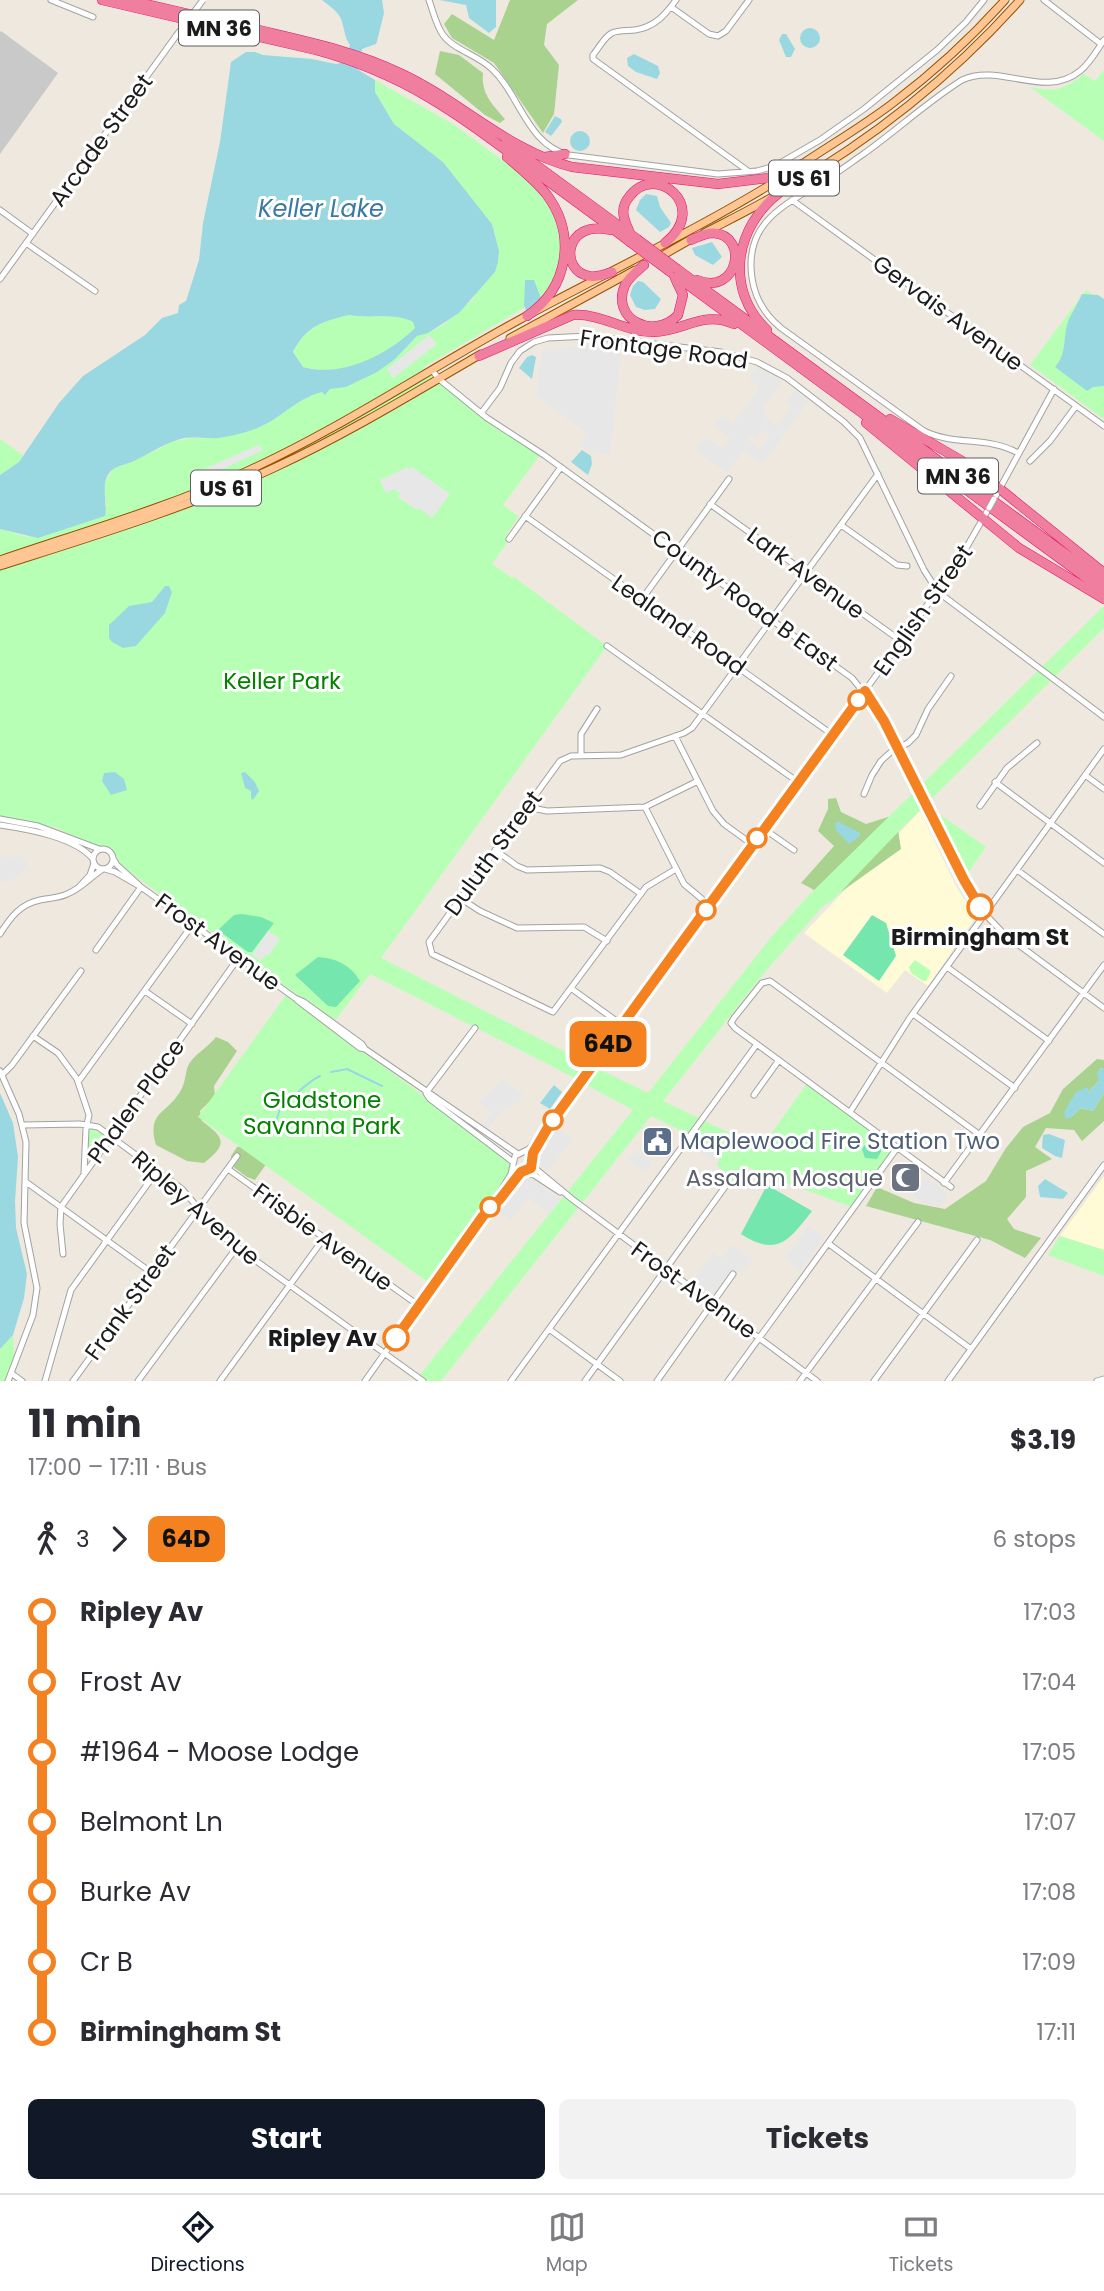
<!DOCTYPE html>
<html lang="en">
<head>
<meta charset="utf-8">
<style>
	:root { --surface:#fff; --page:#f2f2f3; --text:#2b2b33; --muted:#7c7c81; --line:#e1e1e2; --accent:#111827 }
	body { margin:0; font-family:Poppins,sans-serif; background:var(--page); color:var(--text); height:100vh; display:flex; flex-direction:column; font-size:26px; white-space:nowrap }
	* { box-sizing:border-box; margin:0 }
	p { font-size:23px; color:var(--muted) }
	.icon { flex:none; width:38px; height:38px; fill:none; stroke:currentColor; stroke-width:2; stroke-linecap:round; stroke-linejoin:round }
	.map { position:relative; height:1381px; overflow:hidden }
	.drawer { display:flex; flex-direction:column; background:var(--surface); flex:1 }
	.drawer>* { flex:none }
	.badge { padding:0 14px; border-radius:10px; font-size:24px; line-height:46px }
	.map>.badge { position:absolute; translate:-50% -50%; box-shadow:0 0 0 4px #fff }
	.legs { display:flex; align-items:center; gap:10px; height:77px; padding:0 28px; font-size:23px }
	.legs p { margin-inline-start:auto }
	.head { display:flex; align-items:center; justify-content:space-between; height:119px; padding:0 28px }
	h1 { font-size:38px; font-weight:700; line-height:52px }
	.action { display:flex; gap:14px; margin-top:auto; padding:14px 28px }
	.action a { flex:1; height:80px; border-radius:10px; background:var(--accent); color:#fff; font-size:28px; font-weight:700; line-height:80px; text-align:center }
	.action a+a { background:var(--page); color:var(--text) }
	ul { padding:0 28px; list-style:none }
	li { display:flex; align-items:center; gap:24px; height:70px; font-size:26px }
	li i { display:grid; place-items:center; width:10px; height:100%; margin:0 9px; background:currentColor }
	li i::after { content:''; width:18px; height:18px; margin:-9px; border:5px solid; border-radius:50%; background:var(--surface) }
	li p { margin-inline-start:auto }
	li:first-child i { background:linear-gradient(#0000 50%,currentColor 0) }
	li:last-child i { background:linear-gradient(currentColor 50%,#0000 0) }
	.dock { display:flex; justify-content:space-around; align-items:center; height:98px; border-top:2px solid var(--line); background:var(--surface); font-size:19px; color:var(--muted) }
	.dock a { display:grid; justify-items:center; gap:4px }
	.dock .active { color:var(--accent) }
	.map>svg:first-child { display:block }
	.education { fill:#fffbd7 }
	.religious { fill:#c9c9c9 }
	.forest { fill:#aad28f }
	.park { fill:#b8ffb6 }
	.pitch { fill:#74e6ae }
	.parking { fill:#e7e7e7; fill-rule:evenodd }
	.water { fill:#9ad8e1; fill-rule:evenodd }
	.lines { fill:none; stroke-linecap:round; stroke-linejoin:round }
	.stream { stroke:#9ad8e1; stroke-width:2 }
	.minor-casing { stroke:#a2a2a2; stroke-width:7 }
	.major-casing { stroke:#925300; stroke-width:9 }
	.highway-casing { stroke:#e71271; stroke-width:10 }
	.minor { stroke:#fff; stroke-width:5 }
	.major { stroke:#ffc593; stroke-width:7 }
	.highway { stroke:#ef7e9f; stroke-width:9 }
	.minor-bridge-casing { stroke:#a2a2a2; stroke-width:7; stroke-linecap:butt }
	.highway-bridge-casing { stroke:#e71271; stroke-width:10; stroke-linecap:butt }
	.minor-bridge { stroke:#fff; stroke-width:5 }
	.highway-bridge { stroke:#ef7e9f; stroke-width:9 }
	.line-1-casing { stroke:#fff; stroke-width:16 }
	.line-1 { stroke:#f58220; stroke-width:10 }
	.stop-1-dot { fill:#fff; stroke:#f58220; stroke-width:3.5 }
	.labels { text-anchor:middle; dominant-baseline:central; stroke-width:6; stroke-linejoin:round; paint-order:stroke }
	.shield { fill:#fff; stroke:#5f5f5f; stroke-width:2 }
	.shield-label { font-size:21px; font-weight:bold; fill:#1b1b1b }
	.street-label { font-size:23px; fill:#1b1b1b; stroke:#fff }
	.park-label { font-size:23px; fill:#038200; stroke:#fff }
	.stop-label { font-size:23px; font-weight:bold; fill:#1b1b1b; stroke:#fff }
	.service-label { font-size:23px; fill:#4e5e75; stroke:#fff; text-anchor:start }
	.worship-label { font-size:23px; fill:#5b616d; stroke:#fff; text-anchor:end }
	.water-label { font-size:24px; font-style:italic; fill:#3a79a3; stroke:#fff }
</style>
</head>
<body>
<div class="map">
<svg width="1104" height="1381" viewBox="0 0 1104 1381">
	<rect width="100%" height="100%" fill="#eee8df"/>
	<path class="education" d="M920 811 957 888 976 917 928 986 905 970 887 993 804 933Z
		M1104 1176V1250L1060 1236Z"/>
	<path class="religious" d="M1 31 58 73 0 154V32Z"/>
	<path class="forest" d="M510 0H578L547 24 544 45 559 65 554 114 543 133 494 63 452 38 444 24 452 14 494 40Z
		M440 51 459 55 483 73C481 94 492 104 505 119L500 123 485 115 435 74Z
		M836 798 841 812 866 824 888 817 898 830 901 849 831 899 801 883 834 846 818 831 828 809V799Z
		M216 1037 228 1042 237 1051 214 1086 215 1096 200 1111 202 1121C225 1138 228 1144 204 1163L187 1161 156 1145C146 1111 168 1114 181 1090 186 1082 185 1071 189 1064 195 1054 207 1048 216 1037Z
		M1097 1059 1104 1060V1069L1100 1068 1099 1081 1087 1093 1071 1117 1081 1108 1093 1111 1104 1093V1121L1082 1141 1074 1130 1046 1128 1035 1147 1052 1159 1026 1171V1197L1007 1219 1014 1229 1041 1238 1025 1258 990 1240 866 1206 877 1187 914 1203 945 1209 986 1181 1006 1148 1023 1127 1050 1113 1063 1089Z
		M245 1146 269 1160 255 1180 247 1177 232 1166 231 1156 237 1147Z"/>
	<path class="park" d="M1104 70V141L1030 87C1057 92 1063 90 1084 74L1095 81Z
		M375 80 453 124 529 180 561 220 564 266 552 291 424 367 452 392 540 455 503 505 519 517 505 536 509 540 492 564 512 578 514 577 607 646 381 958 591 1065 579 1080 370 974 334 1022 119 864 114 852 107 846 95 847 55 827 0 819V529L27 537 107 506 104 490 106 481 113 469 161 448 168 443 190 438H216L263 426 284 410 314 394 377 372 394 360 417 336 428 333 443 325 473 299 499 251 492 224 443 162 394 124 375 92Z
		M1086 290 1104 302V419L1030 365Z
		M349 315C370 319 394 312 413 322L415 329C386 356 343 378 303 367L293 352C306 326 323 321 349 315Z
		M0 439 24 456 19 462 0 475Z
		M1104 606V628L902 828 833 900 823 906 765 972 663 1101 761 1148 808 1082 897 1148 854 1208 781 1181 746 1166 732 1185 725 1178 728 1174 717 1166 722 1150 651 1116 441 1381H415L633 1110 583 1083 595 1067 648 1093 772 936 811 893Z
		M938 813 986 847 966 876Z
		M915 960 931 971 926 981H923L911 973 909 967Z
		M286 995 517 1164 432 1285 198 1117Z
		M89 1128 105 1135 88 1159V1129Z
		M1060 1236 1104 1250V1276L1048 1255Z
		M13 1335 15 1374 11 1381H0V1349Z"/>
	<path class="pitch" d="M242 914 261 917 274 923 252 952H248L218 930 234 915Z
		M872 915 886 923 896 956 879 981 843 955Z
		M318 957C336 958 351 965 360 981L336 1007 328 1006 295 975Z
		M867 1142H875L883 1148 877 1159 865 1158 862 1149Z
		M767 1185 812 1211C790 1239 778 1258 741 1234Z"/>
	<path class="parking" d="M429 335 437 344 393 378 387 369Z
		M585 345 608 347 609 350 621 352 610 454 591 452 579 444 587 433 536 396 542 350Z
		M757 367 783 381 764 407 766 411 763 416 777 426 792 406 786 402 795 390 809 400 763 464 747 453 743 452 727 473 695 450 704 437 723 448 730 438 714 426 722 416 733 424 760 388 749 379ZM763 430 770 435 760 449 746 439 749 435 756 440Z
		M259 445 263 450 199 480 195 473Z
		M408 467 409 470 412 467 450 494 432 518 419 508 417 510 398 497 400 494 394 489 386 493 380 480Z
		M0 855H3L4 858 21 856 25 860 29 870 25 869 11 881H4L2 883 0 881Z
		M268 931 280 939 268 956 266 954 261 961 252 955Z
		M502 1079 523 1095 517 1104 502 1110 488 1129 483 1125 492 1112 480 1103 492 1088 494 1089Z
		M557 1127 573 1139 548 1171 539 1164 536 1157Z
		M697 1139 718 1150 713 1160 692 1149Z
		M635 1151 652 1163 645 1172 628 1160Z
		M529 1177 560 1200 550 1214 528 1198 511 1220 496 1209 518 1180Z
		M926 1177 948 1194 939 1206 918 1200 912 1196Z
		M809 1226 824 1237 800 1270 785 1259Z
		M732 1245 754 1261 742 1272 737 1271 720 1296 715 1292 712 1293 693 1280 713 1253 722 1259Z"/>
	<path class="water" d="M322 0H382L384 13 377 41 376 44 362 49 357 69 375 80V92L394 124 443 162 492 224 499 251 498 262 495 272 459 313 428 333 417 336 394 360 377 372 346 387 330 389 325 395 322 392C298 398 283 416 262 426 252 431 221 440 210 438 202 438 193 437 184 438 167 442 152 452 136 460 129 464 118 465 112 470 99 481 108 502 105 516L38 538 0 529V475L19 462 59 403 83 376 145 335 162 318 178 313 179 305 186 301 199 260 203 223 220 142 231 62 246 52H255L263 55 312 59 336 64 345 62 350 45C344 36 345 31 342 22 340 12 329 6 322 0ZM349 315C370 319 394 312 413 322L415 328C387 355 342 378 303 367L293 352C306 326 323 321 349 315Z
		M439 0H496V27L489 33 469 18 466 5Z
		M800 38a10 10 0 1 1 20 0a10 10 0 1 1-20 0Z
		M782 34H786L795 49 791 57H786L779 40Z
		M634 54 658 66 660 73 657 79 636 72 628 66 627 58Z
		M555 116 561 119 562 122 551 136 545 132Z
		M570 141a10 10 0 1 1 20 0a10 10 0 1 1-20 0Z
		M646 194 657 196 660 207 671 223 669 227 660 232 636 210 640 200Z
		M712 242 722 257 713 265 695 255 692 248Z
		M525 280H534L540 296V306L527 312 524 306Z
		M638 281 643 282 661 299 655 309 645 310 636 307 630 295 633 286Z
		M1082 294 1098 295 1104 299V386L1093 387 1087 391 1055 367C1068 353 1062 336 1069 319 1073 311 1078 303 1082 294Z
		M532 355 536 357 532 379 519 368 527 357Z
		M582 450 591 456 592 464 588 475 571 462Z
		M165 586H169L172 592 165 613 136 646 123 648 112 642 109 638V625L129 606 152 602Z
		M115 772 124 779 127 790 111 795 102 781 104 773Z
		M245 772 255 782 259 791 253 800 251 798V791L245 788 241 773Z
		M839 822 860 833V836L849 844 836 830 835 823Z
		M1100 1068 1104 1069V1093L1093 1111 1081 1108 1071 1117 1066 1119 1064 1112 1076 1092 1088 1087V1092L1099 1081 1097 1074Z
		M554 1085 562 1092 550 1109 540 1103Z
		M0 1093 13 1123 18 1157 15 1201 16 1228 27 1274 24 1298 13 1335 0 1349Z
		M1049 1134 1065 1140 1062 1158 1055 1156 1042 1148 1043 1135Z
		M1045 1179 1068 1193 1063 1199 1040 1197 1038 1186Z"/>
	<g class="lines">
		<path class="stream" d="M331 1072 347 1069 382 1086
			M275 1125 281 1106C295 1097 305 1083 320 1076"/>
		<defs>
			<path id="minor" d="M51 0 93 17
				M429 0C433 11 436 25 443 35 454 50 478 55 492 69 520 95 527 145 569 155L718 174 757 171 775 166 820 140 864 109 937 50 966 22 984 0
				M676 0C665 15 655 27 635 30 628 31 619 30 612 33 604 37 599 48 593 55V59L748 171
				M1044 0 1101 44
				M671 7 709 34 718 36 726 31 749 0
				M792 200 1104 426
				M0 210 33 234
				M26 243 95 291
				M0 279 176 36
				M432 370 439 379 487 418 544 455 852 678 878 710 964 880 985 914 1004 934 1104 1008
				M482 412 500 388 511 363 520 351 534 342 548 338 588 336 721 352 757 362 787 378 844 422 860 438 924 570 938 592 1104 717
				M1018 453C988 436 954 446 924 431L781 328C765 315 755 298 752 278 744 223 783 206 822 182 836 174 849 164 862 155 896 131 927 102 962 80 1000 62 1044 100 1080 71 1090 63 1097 50 1104 40
				M1030 461 1050 441 1076 406
				M994 499 1054 389
				M710 504 901 641
				M525 516 833 735
				M841 525 897 565 907 566
				M509 539 561 467
				M642 599 729 479
				M607 646 798 782
				M675 736 713 811 724 824 753 845
				M581 756V734L597 709
				M1085 775 1104 789
				M995 782 1104 863
				M864 794 872 775 881 761 892 751 908 743 916 735 928 709 951 676
				M529 804 537 809 547 811 645 807 684 884 709 905
				M980 806 1007 768 1037 743
				M645 807 698 781
				M0 819 38 826 99 849
				M0 825C27 829 75 837 93 859
				M764 829 794 850
				M93 859a10 10 0 1 1 20 0a10 10 0 1 1-20 0Z
				M495 850 517 866 527 870 600 868 610 872 641 894
				M114 860 117 865 139 885
				M105 869 115 872 141 887 295 998 304 1002 362 1044 365 1049
				M676 869 646 887 553 1012 432 954 429 942 560 761 571 756 621 755 684 733 692 728 878 474
				M1017 870 1104 934
				M79 887 90 875 94 863
				M460 898 480 911 517 928 584 927 607 941
				M0 934C10 918 20 904 40 900 49 898 59 898 67 894 82 888 90 877 103 869
				M96 950 141 887
				M947 967 1049 1041
				M572 989 622 1025
				M145 991 192 1024
				M297 1000 360 1048 365 1049 518 1154
				M913 1014 1015 1088
				M33 1036 58 1053 77 1079 89 1115 86 1129 84 1173
				M0 1071 19 1114 26 1142 24 1223 37 1288 33 1315 8 1381
				M2 1075 12 1065 81 971
				M78 1082 193 924
				M426 1093 430 1099 513 1162
				M426 1093 475 1028
				M754 1095 779 1060
				M850 1112 909 1019 1104 749
				M23 1125 80 1124 98 1127 182 1189 223 1237 423 1381
				M533 1162 537 1170 572 1199 817 1381
				M228 1169 418 1305
				M521 1172 531 1168 532 1154 540 1140
				M527 1173 534 1175 560 1192
				M26 1182 152 1273
				M944 1183 1104 965
				M951 1187 735 1028 731 1023 734 1018 762 983 770 981 980 1135
				M492 1205 511 1174 515 1156 529 1149 550 1124 957 564 989 508
				M829 1244 971 1349
				M63 1254 60 1224 61 1207 239 957
				M549 1329 620 1381
				M11 1373 22 1381
				M45 1381 71 1290 157 1171
				M73 1381 237 1156
				M138 1381 237 1247
				M220 1381 324 1238
				M365 1381 483 1215 500 1199 521 1172
				M511 1381 757 1044
				M585 1381 727 1184
				M657 1381 733 1274
				M728 1381 897 1148
				M800 1381 918 1222
				M874 1381 977 1240
				M948 1381 1104 1165
				M1097 1381 1104 1379"/>
			<path id="major" d="M799 166C830 145 863 126 893 103 934 72 971 38 1005 0
				M704 233C731 219 758 206 784 190 871 140 953 75 1020 0
				M658 258 693 238
				M510 338 635 270
				M0 560C82 532 166 508 245 472 340 429 427 370 519 320 609 271 702 228 789 173
				M0 566C91 537 190 507 276 467 347 434 414 393 481 354"/>
			<path id="highway" d="M102 0 316 50C404 74 455 112 526 165 561 191 596 216 630 242
				M128 0C173 10 218 21 263 31 310 42 356 52 400 73 459 100 508 151 572 167L718 184 768 178 802 164
				M506 143 637 239
				M507 157C521 169 536 181 547 195 577 236 568 288 527 316
				M545 157 565 154
				M610 230C563 219 560 272 589 276 597 278 605 274 612 272
				M630 233C624 220 619 209 629 197 655 161 711 207 665 243
				M691 240C698 237 705 233 713 233 750 235 738 297 697 280
				M644 265C637 271 629 277 625 285 610 319 654 341 678 315L683 295 675 278
				M677 269 1104 582
				M669 271 1104 591
				M767 330C724 289 735 227 779 193
				M479 356 573 315C601 313 625 332 653 332 684 332 701 310 734 324
				M890 419 974 468 1104 573
				M866 423 1019 548 1104 599"/>
		</defs>
		<use href="#minor" class="minor-casing"/>
		<use href="#major" class="major-casing"/>
		<use href="#highway" class="highway-casing"/>
		<use href="#minor" class="minor"/>
		<use href="#major" class="major"/>
		<use href="#highway" class="highway"/>
		<defs>
			<path id="minor-bridge" d="M176 36 203 0
				M989 508 994 499"/>
			<path id="highway-bridge" d="M637 239 677 269
				M630 242 669 271"/>
		</defs>
		<use href="#minor-bridge" class="minor-bridge-casing"/>
		<use href="#highway-bridge" class="highway-bridge-casing"/>
		<use href="#minor-bridge" class="minor-bridge"/>
		<use href="#highway-bridge" class="highway-bridge"/>
	</g>
	<g class="lines">
		<defs>
			<path id="line-1" d="M396 1338 483 1216 500 1199 521 1172 531 1168 533 1153 550 1124 865 691 884 721 964 880 980 907"/>
		</defs>
		<use href="#line-1" class="line-1-casing"/>
		<use href="#line-1" class="line-1"/>
	</g>
	<defs>
		<symbol id="civic-square" viewBox="-11 -11 22 22"><rect x="-9" y="-9" width="18" height="18" rx="4" fill="#5c6f8a" stroke="#fff"/><path d="M-.6-6.5H3V-4.5H.6V-3L4-1V1h2V6H-6V1h2V-1L-.6-3ZM-1.2 2.5V6h2.4V2.5Z" fill="#fff"/></symbol>
		<symbol id="mosque-square" viewBox="-11 -11 22 22"><rect x="-9" y="-9" width="18" height="18" rx="4" fill="#6b7280" stroke="#fff"/><path d="M3.5-4.9A6 6 0 1 0 3.5 4.9A5 5 0 1 1 3.5-4.9Z" fill="#fff"/></symbol>
	</defs>
	<g fill-rule="evenodd">
		<use href="#civic-square" x="640" y="1124" width="35" height="35"/>
		<use href="#mosque-square" x="888" y="1160" width="35" height="35"/>
	</g>
	<g class="stop-1-dot">
		<circle cx="858" cy="700" r="9"/>
		<circle cx="757" cy="838" r="9"/>
		<circle cx="980" cy="907" r="12"/>
		<circle cx="706" cy="910" r="9"/>
		<circle cx="553" cy="1120" r="9"/>
		<circle cx="490" cy="1207" r="9"/>
		<circle cx="396" cy="1338" r="12"/>
	</g>
	<g class="labels">
		<g class="shield">
			<rect x="179" y="10.5" width="80" height="35" rx="5"/>
			<rect x="769" y="160.5" width="70" height="35" rx="5"/>
			<rect x="918" y="458.5" width="80" height="35" rx="5"/>
			<rect x="191" y="470.5" width="70" height="35" rx="5"/>
		</g>
		<g class="shield-label">
			<text x="219" y="28">MN 36</text>
			<text x="804" y="178">US 61</text>
			<text x="958" y="476">MN 36</text>
			<text x="226" y="488">US 61</text>
		</g>
		<g class="street-label">
			<text transform="translate(101 140) rotate(-54)">Arcade Street</text>
			<text transform="translate(948 313) rotate(36)">Gervais Avenue</text>
			<text transform="translate(664 349) rotate(8)">Frontage Road</text>
			<text transform="translate(806 573) rotate(36)">Lark Avenue</text>
			<text transform="translate(745 600) rotate(36)">County Road B East</text>
			<text transform="translate(923 610) rotate(-55)">English Street</text>
			<text transform="translate(679 625) rotate(35)">Lealand Road</text>
			<text transform="translate(493 853) rotate(-54)">Duluth Street</text>
			<text transform="translate(218 942) rotate(36)">Frost Avenue</text>
			<text transform="translate(136 1101) rotate(-54)">Phalen Place</text>
			<text transform="translate(196 1208) rotate(41)">Ripley Avenue</text>
			<text transform="translate(323 1237) rotate(36)">Frisbie Avenue</text>
			<text transform="translate(694 1290) rotate(36)">Frost Avenue</text>
			<text transform="translate(130 1302) rotate(-54)">Frank Street</text>
		</g>
		<g class="park-label">
			<text x="282" y="681">Keller Park</text>
			<text x="322" y="1100">Gladstone<tspan x="322" dy="26">Savanna Park</tspan></text>
		</g>
		<g class="stop-label">
			<text x="980" y="937">Birmingham St</text>
			<text x="377" y="1338" text-anchor="end">Ripley Av</text>
		</g>
		<g class="service-label">
			<text x="680" y="1141">Maplewood Fire Station Two</text>
		</g>
		<g class="worship-label">
			<text x="883" y="1178">Assalam Mosque</text>
		</g>
		<g class="water-label">
			<text x="321" y="208">Keller Lake</text>
		</g>
	</g>
</svg>
<b class="badge" style="left:608px;top:1044px;background:#f58220;color:#111">64D</b>
</div>
<section class="drawer">
<div class="head"><div><h1>11 min</h1><p>17:00 – 17:11 · Bus</p></div><b>$3.19</b></div>
<div class="legs"><svg class="icon" aria-label="walk" viewBox="0 0 24 24"><circle cx="13" cy="4" r="2"/><path d="M13 8l-2 6 4 7M11 14l-3 7M7 12l3-4h3l4 4"/></svg>3<svg class="icon" aria-label="forward" viewBox="0 0 24 24"><path d="M9 5l7 7-7 7"/></svg><b class="badge" style="background:#f58220;color:#111">64D</b><p>6 stops</p></div>
<ul>
<li><i style="color:#f58220"></i><b>Ripley Av</b><p>17:03</p></li>
<li><i style="color:#f58220"></i><span>Frost Av</span><p>17:04</p></li>
<li><i style="color:#f58220"></i><span>#1964 - Moose Lodge</span><p>17:05</p></li>
<li><i style="color:#f58220"></i><span>Belmont Ln</span><p>17:07</p></li>
<li><i style="color:#f58220"></i><span>Burke Av</span><p>17:08</p></li>
<li><i style="color:#f58220"></i><span>Cr B</span><p>17:09</p></li>
<li><i style="color:#f58220"></i><b>Birmingham St</b><p>17:11</p></li>
</ul>
<div class="action"><a>Start</a><a>Tickets</a></div>
</section>
<nav class="dock">
<a class="active"><svg class="icon" aria-label="directions" viewBox="0 0 24 24"><path d="M12 3l9 9-9 9-9-9zM9 14v-3h6M13 9l2 2-2 2"/></svg>Directions</a>
<a><svg class="icon" aria-label="map" viewBox="0 0 24 24"><path d="M3 6l6-2 6 2 6-2v14l-6 2-6-2-6 2zM9 4v14M15 6v14"/></svg>Map</a>
<a><svg class="icon" aria-label="tickets" viewBox="0 0 24 24"><path d="M3 7h18v10H3zM15 7v10"/></svg>Tickets</a>
</nav>
</body>
</html>
